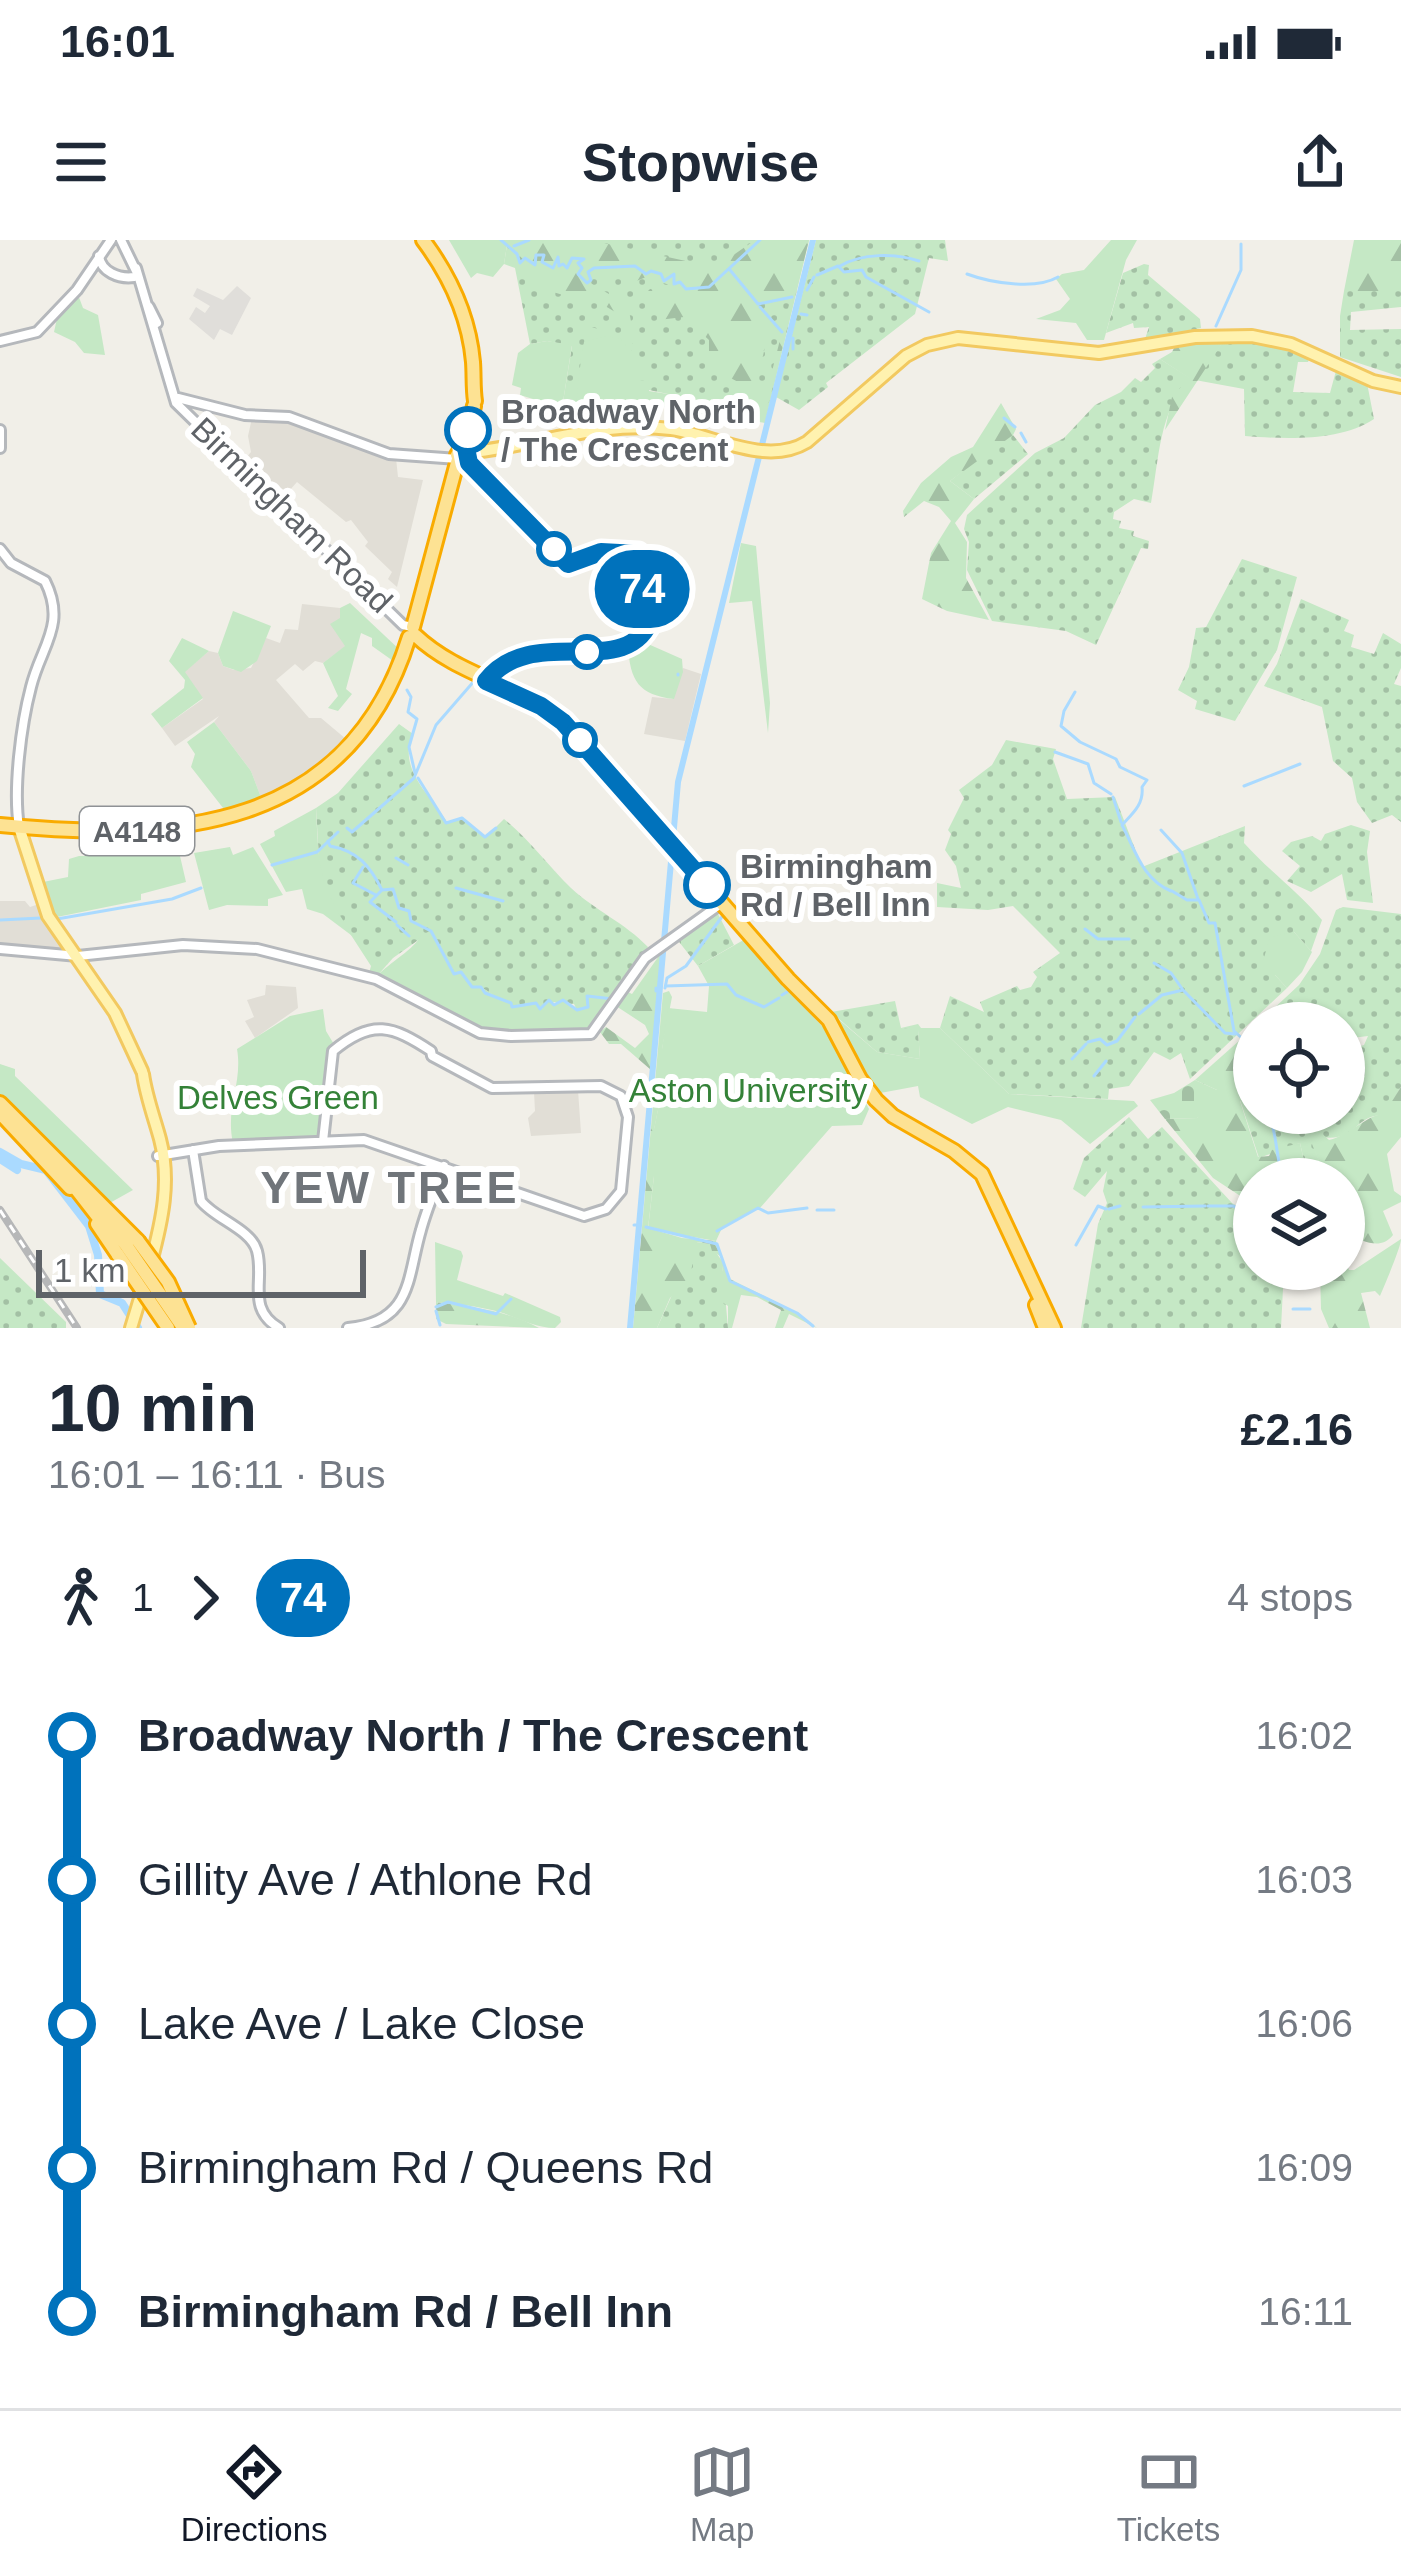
<!DOCTYPE html>
<html lang="en">
<head>
<meta charset="utf-8">
<style>
	:root { --surface:#fff; --page:#f2f2f3; --text:#1f2937; --muted:#747a83; --line:#e0e1e3; --accent:#111827 }
	body { margin:0; font-family:Helvetica,sans-serif; background:var(--page); color:var(--text); height:100vh; display:flex; flex-direction:column; font-size:45px; white-space:nowrap }
	* { box-sizing:border-box; margin:0 }
	p { font-size:39px; color:var(--muted) }
	.icon { flex:none; width:66px; height:66px; fill:none; stroke:currentColor; stroke-width:2; stroke-linecap:round; stroke-linejoin:round }
	.map { position:relative; height:1088px; overflow:hidden }
	.panel { display:flex; flex-direction:column; background:var(--surface); flex:1 }
	.panel>* { flex:none }
	.badge { padding:0 24px; border-radius:39px; font-size:42px; line-height:78px }
	.controls { position:absolute; left:1233px; top:762px; display:grid; gap:24px }
	.controls a { display:grid; place-items:center; width:132px; height:132px; border-radius:50%; background:var(--surface); box-shadow:0 3px 9px #0004; font-size:60px }
	.scale { position:absolute; left:36px; bottom:30px; width:330px; box-sizing:border-box; padding-left:12px; border:6px solid #5f6368; border-top:0; font-size:33px; line-height:42px; white-space:nowrap; color:#5f6368; -webkit-text-stroke:9px #fff; paint-order:stroke }
	.map>.badge { position:absolute; translate:-50% -50%; box-shadow:0 0 0 6px #fff }
	.legs { display:flex; align-items:center; gap:18px; height:132px; padding:0 48px; font-size:39px }
	.legs p { margin-inline-start:auto }
	.overview { display:flex; align-items:center; justify-content:space-between; height:204px; padding:0 48px }
	h1 { font-size:66px; font-weight:800; line-height:90px }
	ul { padding:0 48px; list-style:none }
	li { display:flex; align-items:center; gap:42px; height:144px; font-size:45px }
	li i { display:grid; place-items:center; width:18px; height:100%; margin:0 15px; background:currentColor }
	li i::after { content:''; width:30px; height:30px; margin:-15px; border:9px solid; border-radius:50%; background:var(--surface) }
	li p { margin-inline-start:auto }
	li:first-child i { background:linear-gradient(#0000 50%,currentColor 0) }
	li:last-child i { background:linear-gradient(currentColor 50%,#0000 0) }
	.status { display:flex; justify-content:space-between; align-items:center; height:84px; padding:0 60px; background:var(--surface); direction:ltr }
	.status svg { height:33px; fill:currentColor }
	header { display:flex; justify-content:space-between; align-items:center; height:156px; padding:0 48px; background:var(--surface); font-size:54px; font-weight:800 }
	.tab-bar { display:flex; justify-content:space-around; align-items:center; height:168px; border-top:3px solid var(--line); background:var(--surface); font-size:33px; color:var(--muted) }
	.tab-bar a { display:grid; justify-items:center; gap:6px }
	.tab-bar .on { color:var(--accent) }
	.map>svg:first-child { display:block }
	.industrial { fill:#e0deda }
	.education { fill:#e1ded6 }
	.grass { fill:url(#grass-dots) }
	.forest { fill:url(#forest-firs); fill-rule:evenodd }
	.cemetery { fill:url(#cemetery-stones) }
	.green { fill:#c5e8c5 }
	.lines { fill:none; stroke-linecap:round; stroke-linejoin:round }
	.stream { stroke:#aadaff; stroke-width:3 }
	.canal { stroke:#aadaff; stroke-width:6 }
	.river { stroke:#aadaff; stroke-width:8 }
	.minor-casing { stroke:#b5b8bc; stroke-width:14 }
	.major-casing { stroke:#f2c960; stroke-width:16 }
	.highway-casing { stroke:#f9ab00; stroke-width:18 }
	.minor { stroke:#fff; stroke-width:8 }
	.major { stroke:#fff2af; stroke-width:10 }
	.highway { stroke:#fde293; stroke-width:12 }
	.rail-casing { stroke:#b6b7b8; stroke-width:8 }
	.rail { stroke:#fff; stroke-width:3; stroke-dasharray:9; stroke-linecap:butt }
	.highway-bridge-casing { stroke:#f9ab00; stroke-width:18; stroke-linecap:butt }
	.highway-bridge { stroke:#fde293; stroke-width:12 }
	.line-1-casing { stroke:#fff; stroke-width:27 }
	.line-1 { stroke:#0072bc; stroke-width:18 }
	.stop-1-dot { fill:#fff; stroke:#0072bc; stroke-width:6 }
	.labels { text-anchor:middle; dominant-baseline:central; stroke-width:12; stroke-linejoin:round; paint-order:stroke }
	.shield { fill:#fff; stroke:#8f9295; stroke-width:3 }
	.shield-label { font-size:30px; font-weight:bold; fill:#5f6368 }
	.stop-label { font-size:33px; font-weight:bold; fill:#5f6368; stroke:#fff; text-anchor:start }
	.street-label { font-size:33px; fill:#5f6368; stroke:#fff }
	.park-label { font-size:33px; fill:#348238; stroke:#fff }
	.district-label { font-size:45px; font-weight:bold; letter-spacing:3px; fill:#70757a; stroke:#fff }
</style>
</head>
<body>
<div class="status"><b>16:01</b><svg viewBox="0 0 49 12"><path d="M0 12V9h3v3zM5 12V6h3v6zM10 12V3h3v9zM15 12V0h3v12zM26 1h20v11H26zM47 4h2v5h-2z"/></svg></div>
<header><svg class="icon" aria-label="menu" viewBox="0 0 24 24"><path d="M4 6h16M4 12h16M4 18h16"/></svg>Stopwise<svg class="icon" aria-label="share" viewBox="0 0 24 24"><path d="M12 15V3M7 8l5-5 5 5M5 13v7h14v-7"/></svg></header>
<div class="map">
<svg width="1401" height="1088" viewBox="0 0 1401 1088">
	<defs>
		<pattern id="grass-dots" width="8" height="8" patternUnits="userSpaceOnUse" patternTransform="scale(3)"><rect width="8" height="8" fill="#c5e8c5"/><path d="M2 2h.1M6 6h.1" fill="none" stroke="#a3c0a4" stroke-width="1.8" stroke-linecap="round"/></pattern>
		<pattern id="forest-firs" width="22" height="20" patternUnits="userSpaceOnUse" patternTransform="scale(3)"><rect width="22" height="20" fill="#c5e8c5"/><path d="M5 1l3.5 6h-7zM16 11l3.5 6h-7z" fill="#a3c0a4"/></pattern>
		<pattern id="cemetery-stones" width="16" height="16" patternUnits="userSpaceOnUse" patternTransform="scale(3)"><rect width="16" height="16" fill="#c5e8c5"/><path d="M2 7V4a2 2 0 0 1 4 0v3zM10 15v-3a2 2 0 0 1 4 0v3z" fill="#a3c0a4"/></pattern>
	</defs>
	<rect width="100%" height="100%" fill="#f1efe8"/>
	<path class="industrial" d="M237 46 251 58 232 95 220 89 214 100 189 79 196 67 205 73 210 66 193 56 197 48 223 60Z"/>
	<path class="education" d="M252 178 294 181 357 207 396 218 398 237 423 240 397 347 388 339 392 332 365 306 368 302 351 280 346 282 297 242 281 260 242 223 251 212 248 196Z
		M302 364 340 368 346 406 323 423 315 421 303 431 295 424 276 440 309 478H321L346 499 304 537 262 560 251 531 214 482 219 476 175 506 162 488 203 459 184 432 209 411 218 413 223 426 234 430 251 428 266 398 280 403 285 389 298 390Z
		M683 428 701 434 685 501 644 494 652 457 673 459Z
		M0 661H25L30 667 39 664 70 710 66 713 0 706Z
		M266 745 296 747 298 768 255 798 245 781 254 777 247 760 265 755Z
		M578 850 581 893 531 896 528 878 535 871 534 852Z"/>
	<path class="grass" d="M503 0H809L765 183 727 177 730 167 716 163 711 176 685 169 680 189 669 187 668 154 582 136 575 173 562 168 572 106 547 101 530 104 515 28 504 24 507 5Z
		M816 0H945L948 21 929 18 915 74 826 143 828 147 799 170 776 157Z
		M1144 24 1149 25 1148 35 1200 79 1201 88 1145 99 1149 87 1134 88 1133 83 1106 93 1123 33Z
		M1344 51H1401V67L1351 72 1350 90 1401 89V137L1340 117V76Z
		M1225 99 1289 108 1310 117 1308 122H1298L1293 152 1330 153 1337 127 1367 143 1374 179C1339 202 1285 199 1245 196L1244 149 1195 140Z
		M1160 119 1190 138C1159 171 1159 219 1151 263L1134 259 1114 272 1113 279 1121 281 1119 288 1134 291 1133 296 1149 301 1148 309 1141 308 1096 405 1066 391 992 381 967 330 969 302 964 289 967 275 1035 213 1064 198 1095 165 1121 152 1135 138 1141 142 1155 128 1152 124Z
		M1009 195H1013L1028 214 974 259 950 241Z
		M1242 319 1297 337 1277 410 1235 481 1195 469 1197 461 1178 450 1189 427 1196 388 1206 387Z
		M1301 359 1349 380 1344 391 1354 395 1351 407 1374 414 1383 393 1401 404V428L1394 444 1401 446V582L1392 575 1372 583 1357 562 1352 538 1333 521 1322 467 1264 446 1277 424Z
		M399 484 413 494C397 529 430 554 447 582L465 579 485 598 504 579C529 599 549 627 571 648 596 671 625 683 648 707L615 760 587 756 588 767 577 770 574 764 552 762 542 769 536 763 512 767 481 747H472L461 733 454 734 431 691 393 718 377 736 369 733 371 726 329 661 320 636 316 568 338 553Z
		M1006 500 1056 509 1053 519 1067 559 1115 557 1142 627 1245 586 1244 603C1269 631 1298 651 1322 680L1311 711 1294 692 1275 735 1287 748 1190 839 1181 813 1170 820 1154 812 1129 846 1109 849 1108 859 1009 854 940 788 950 756 984 772 980 762 1017 746 1020 750 1031 747 1037 737 1033 732 1060 713 1013 666 988 670 937 667V643L961 648 956 626 945 610 951 594 948 590 964 558 959 550 992 525Z
		M1351 585 1370 591 1367 612 1373 663 1347 660 1342 634 1311 652 1287 641 1300 626 1282 611 1291 602 1312 596 1321 601 1325 594Z
		M1343 667 1401 674V847L1385 875C1351 874 1357 909 1309 894L1326 939H1308L1300 903 1259 918 1240 860 1254 857V873H1344V811L1364 805 1368 796 1344 799V783H1258L1299 745 1320 714 1336 670Z
		M717 672 734 705 698 726 676 698Z
		M895 761 901 788 918 789 920 819 877 812 831 772Z
		M1129 877 1148 899 1162 887 1232 963 1254 976V1029H1284L1281 1088H1081L1098 984 1107 963 1103 951 1107 931 1085 957 1073 949 1084 918Z
		M696 1002 710 1004 722 1021 728 1088H657Z
		M0 1018 66 1082V1088H0Z"/>
	<path class="forest" d="M503 0H590L704 25 722 23 755 0H809L769 162 762 167 757 165 758 154 749 158 744 145 717 131 709 121V100L684 77 658 80V68L649 61 646 53 650 49 680 48 660 42 651 35 629 44 621 34H613L616 47 607 51 599 36H592L590 43 628 65 634 98 631 112 649 141 626 139V106L608 96 584 102 586 86 625 95 627 79 595 60 590 63 526 44 528 24ZM791 57 770 139 756 144 751 139 763 116 770 83 756 65Z
		M1354 0H1401V51H1344Z
		M1225 99 1165 190 1172 157 1189 138 1160 119 1172 112 1177 102Z
		M1001 163 1016 189 1013 195 950 241 974 259 955 283 967 302 966 338 989 380 947 371 922 359 931 313 951 281 939 267 924 261 904 277 903 271 921 243 951 217 973 207Z
		M661 713 651 830 621 804H609L600 792 606 787 635 808 649 794 645 785 616 766 626 751 632 754Z
		M669 751 672 757 662 809V850L654 890V936L648 988 682 998 716 1001 728 1038 798 1073 817 1088 789 1074 783 1088H775L781 1070 757 1057 741 1055 732 1088H728V1066L716 1058 721 1045 716 1036 723 1031 720 1016 712 1011 710 1004 697 1002 689 1041 670 1058 657 1088H633L663 753Z
		M1249 792 1254 798V857L1240 861 1258 917 1269 916 1272 910 1300 903 1308 939H1254V965L1213 938 1165 879 1197 878 1217 850 1195 840Z
		M1401 847V897L1387 914 1394 951 1401 956V962L1383 971 1393 995C1380 1011 1364 1001 1347 994L1344 939H1326L1308 894 1317 889 1329 900C1350 895 1368 874 1384 874Z
		M1401 999C1401 1007 1385 1044 1380 1056L1375 1051 1361 1053 1370 1088H1329L1321 1069 1320 1029H1344V1017L1349 1030H1354Z
		M436 1062C472 1067 506 1070 539 1088L446 1084 436 1079Z"/>
	<path class="cemetery" d="M1195 840 1217 850 1221 859 1197 878 1165 879 1150 860 1174 853Z"/>
	<path class="green" d="M449 0H503L507 5 504 24 493 37 477 33 471 38Z
		M1111 0H1137L1126 20 1104 100H1087L1076 83 1036 79 1060 70 1070 59 1056 39 1062 34 1084 30Z
		M77 52 83 68 98 75 105 115 84 113 75 102 54 92 58 74Z
		M608 96 621 99 626 106V139L649 141V151L668 154 666 167 575 173C579 149 579 124 584 102Z
		M547 101 572 105 562 168 520 155 521 148 512 145 518 113 530 104Z
		M741 303 756 306 770 463 768 493 752 361 729 363Z
		M350 363 401 411 396 423 372 406V398L361 393 346 449 352 454 338 471 328 468 338 456 323 423 345 406 330 384 340 378V368Z
		M233 371 271 386 257 421 241 432 223 426 218 413Z
		M182 398 209 411 185 432 203 458 162 488 151 474 184 448 185 440 169 421Z
		M639 400 682 419 683 432 674 459C639 455 630 441 628 406Z
		M214 482 251 531 262 560 227 573 191 527 195 514 187 502Z
		M316 568C319 630 319 646 355 698L323 674 307 669 302 649 286 652 260 604 275 596 274 591Z
		M230 607 233 615 253 607 283 655 268 659V666L227 665 209 670 194 613Z
		M79 616H180L186 642 141 654V660L52 678 38 643 68 637 69 619Z
		M431 691 455 733 461 732 472 747H481L512 766 536 763 542 769 548 761 554 765 563 760 578 770 588 767 587 756 615 760 591 791 505 795 468 784 377 736C389 723 416 708 421 695Z
		M1294 692 1312 712 1302 732 1287 748 1275 735 1271 737 1263 721 1270 697Z
		M747 698 762 713 768 730 828 792 869 869 862 885 832 886 760 968 722 988 716 1001 648 989 654 936V889L662 850V809L668 768 707 772 709 746 698 726Z
		M323 769 326 791 335 806 329 817 321 898 233 903C225 868 243 843 237 809L290 776Z
		M830 772 877 812 920 819 918 790 901 788 918 784 921 788H940L1009 854 1134 861 1138 866 1090 904 1061 880 1008 867 972 884 920 857 918 846 875 854Z
		M0 824 15 829V836L133 950 108 964 0 859Z
		M435 1002 461 1011 463 1016 457 1040 503 1056 505 1053 560 1077 561 1082 555 1088C532 1088 511 1073 487 1069 470 1065 453 1064 436 1062Z"/>
	<g class="lines">
		<path class="stream" d="M501 0 517 14 520 23 525 18 535 25 536 15H544L542 22 553 28 558 17 559 26 563 24 567 28 572 18 584 19 578 23 582 28 578 34 587 43 591 40 588 32 594 28 635 26 646 34 651 31 661 34 664 41 674 34V44L680 42 686 49 709 47 760 0
			M514 6 529 0
			M840 26C862 13 895 13 919 21
			M730 30 758 64 792 57
			M967 34C991 43 1036 50 1058 37
			M817 35 838 26 844 32 862 30 866 37 929 72
			M807 50 814 37
			M760 67 782 92
			M801 74 807 75
			M1216 86 1241 30V4
			M793 109V98
			M1004 178 1015 187
			M1021 193 1026 202
			M678 434V435
			M407 450 411 457 408 472 417 479 409 507 415 533
			M1075 452 1064 471 1061 486 1080 502 1116 519 1120 527 1147 540 1142 547C1144 564 1133 573 1122 585 1135 609 1142 639 1171 651
			M1055 512 1088 524 1094 543 1111 554
			M418 538 446 583 462 578 485 597 496 588
			M1244 546 1300 524
			M1113 557 1121 582
			M347 588 352 592 414 538 436 485 475 440
			M1161 590 1182 613 1198 659
			M328 601 330 606C358 611 370 626 382 650L393 649 399 668 409 671 411 681 431 691 454 734 461 732 472 747H481L485 753 511 763 512 767 536 763 540 769 549 760 554 765 563 760 577 770 588 767 587 756 613 759
			M396 618 408 625
			M272 625 317 612 338 592
			M363 627 353 643 376 655
			M456 648 503 661
			M382 650 370 662 396 682
			M1172 651 1187 660H1199L1209 683H1215L1234 791 1244 800 1254 842
			M57 679 172 659 201 648
			M0 680 41 678
			M397 685 409 696
			M1085 689 1098 699H1129
			M1154 723 1171 733 1183 750
			M666 746 727 744 736 755 764 767 779 758
			M665 748 667 738 686 726 724 674
			M656 751V748
			M782 755 787 752
			M1139 774 1162 755 1183 750 1225 793 1235 794
			M1088 802 1100 799 1107 805 1117 801 1135 777
			M1072 819 1086 804
			M1094 836 1106 821
			M1269 873C1277 896 1276 916 1283 939
			M1208 966H1233L1254 974
			M1143 967 1205 966
			M1109 969 1120 966
			M817 970H834
			M634 985H636
			M646 987 717 1004 730 1041 797 1073 813 1086
			M717 991 758 968 768 973 807 968
			M1076 1005 1098 966 1106 969
			M436 1067 448 1062 496 1074 511 1059
			M1293 1069H1310
			M436 1071 440 1085"/>
		<path class="canal" d="M630 1088 678 542 813 0"/>
		<path class="river" d="M0 912 21 924 46 930 89 986 98 1015 100 1054 122 1063 138 1088
			M0 919 17 930"/>
		<defs>
			<path id="minor" d="M121 0 136 31
				M99 16C101 32 119 39 134 37
				M136 28 176 163 403 385 412 387
				M149 67 157 83
				M0 101 37 92 77 50 111 0
				M178 158 245 175 289 177 389 214 458 219
				M0 190V208
				M0 309 11 323 45 341C67 385 41 406 31 447 21 485 13 549 19 587
				M0 709 78 716 183 705 257 709 376 739 480 793 511 796 591 794 645 718 722 663
				M193 910 201 961C215 979 251 989 257 1011 265 1041 246 1068 279 1088
				M158 916 219 906 364 900 584 976 606 969 621 951 628 877 621 856 601 846 492 848 432 816 431 811C393 786 372 778 333 811L323 901
				M348 1088C413 1082 407 1037 421 990 427 968 436 947 444 926"/>
			<path id="major" d="M466 213C534 206 601 180 671 189 714 195 766 227 807 202L906 116 927 105 958 98 1099 113 1195 97 1252 96 1291 104 1373 141 1401 147
				M19 587 48 676 115 773 142 831
				M143 834C146 856 154 877 160 899 171 941 162 981 151 1022
				M131 1088 144 1045"/>
			<path id="highway" d="M423 0C450 36 469 77 473 122 474 135 473 148 475 161
				M459 212 467 215 465 221 457 215 465 203 474 166
				M413 387 458 219
				M415 395C458 436 519 444 563 481L788 739 829 780 860 839 876 860 893 876 954 911 982 934 1054 1088
				M0 585C172 602 349 592 409 397
				M0 863 138 1001
				M0 873 70 948
				M70 941 105 986
				M104 975 128 1008
				M97 984 118 1015
				M1036 1065 1045 1088"/>
		</defs>
		<use href="#minor" class="minor-casing"/>
		<use href="#major" class="major-casing"/>
		<use href="#highway" class="highway-casing"/>
		<use href="#minor" class="minor"/>
		<use href="#major" class="major"/>
		<use href="#highway" class="highway"/>
		<defs>
			<path id="rail" d="M0 970 77 1088"/>
		</defs>
		<use href="#rail" class="rail-casing"/>
		<use href="#rail" class="rail"/>
		<defs>
			<path id="highway-bridge" d="M138 1001 168 1042 189 1088
				M128 1008 182 1086
				M118 1015 168 1088"/>
		</defs>
		<use href="#highway-bridge" class="highway-bridge-casing"/>
		<use href="#highway-bridge" class="highway-bridge"/>
	</g>
	<g class="lines">
		<defs>
			<path id="line-1" d="M468 190 465 203 469 223 568 324 601 312 638 314 642 350 652 376C629 445 534 380 486 441L541 466 563 482 707 645"/>
		</defs>
		<use href="#line-1" class="line-1-casing"/>
		<use href="#line-1" class="line-1"/>
	</g>
	<g class="stop-1-dot">
		<circle cx="468" cy="190" r="21"/>
		<circle cx="554" cy="309" r="15"/>
		<circle cx="587" cy="412" r="15"/>
		<circle cx="580" cy="500" r="15"/>
		<circle cx="707" cy="645" r="21"/>
	</g>
	<g class="labels">
		<rect class="shield" x="80" y="567" width="114" height="48" rx="9"/>
		<g class="shield-label">
			<text x="137" y="591">A4148</text>
		</g>
		<g class="stop-label">
			<text x="501" y="171">Broadway North<tspan x="501" dy="38">/ The Crescent</tspan></text>
			<text x="740" y="626">Birmingham<tspan x="740" dy="38">Rd / Bell Inn</tspan></text>
		</g>
		<g class="street-label">
			<text transform="translate(292 275) rotate(44)">Birmingham Road</text>
		</g>
		<g class="park-label">
			<text x="748" y="850">Aston University</text>
			<text x="278" y="857">Delves Green</text>
		</g>
		<g class="district-label">
			<text x="390" y="947">YEW TREE</text>
		</g>
	</g>
</svg>
<div class="controls">
<a><svg class="icon" aria-label="locate" viewBox="0 0 24 24"><circle cx="12" cy="12" r="6"/><path d="M12 2v4M12 18v4M2 12h4M18 12h4"/></svg></a>
<a><svg class="icon" aria-label="layers" viewBox="0 0 24 24"><path d="M12 4l9 5-9 5-9-5zM3 14l9 5 9-5"/></svg></a>
</div>
<div class="scale">1 km</div>
<b class="badge" style="left:642px;top:349px;background:#0072bc;color:#fff">74</b>
</div>
<section class="panel">
<div class="overview"><div><h1>10 min</h1><p>16:01 – 16:11 · Bus</p></div><b>£2.16</b></div>
<div class="legs"><svg class="icon" aria-label="walk" viewBox="0 0 24 24"><circle cx="13" cy="4" r="2"/><path d="M13 8l-2 6 4 7M11 14l-3 7M7 12l3-4h3l4 4"/></svg>1<svg class="icon" aria-label="forward" viewBox="0 0 24 24"><path d="M9 5l7 7-7 7"/></svg><b class="badge" style="background:#0072bc;color:#fff">74</b><p>4 stops</p></div>
<ul>
<li><i style="color:#0072bc"></i><b>Broadway North / The Crescent</b><p>16:02</p></li>
<li><i style="color:#0072bc"></i><span>Gillity Ave / Athlone Rd</span><p>16:03</p></li>
<li><i style="color:#0072bc"></i><span>Lake Ave / Lake Close</span><p>16:06</p></li>
<li><i style="color:#0072bc"></i><span>Birmingham Rd / Queens Rd</span><p>16:09</p></li>
<li><i style="color:#0072bc"></i><b>Birmingham Rd / Bell Inn</b><p>16:11</p></li>
</ul>
</section>
<nav class="tab-bar">
<a class="on"><svg class="icon" aria-label="directions" viewBox="0 0 24 24"><path d="M12 3l9 9-9 9-9-9zM9 14v-3h6M13 9l2 2-2 2"/></svg>Directions</a>
<a><svg class="icon" aria-label="map" viewBox="0 0 24 24"><path d="M3 6l6-2 6 2 6-2v14l-6 2-6-2-6 2zM9 4v14M15 6v14"/></svg>Map</a>
<a><svg class="icon" aria-label="tickets" viewBox="0 0 24 24"><path d="M3 7h18v10H3zM15 7v10"/></svg>Tickets</a>
</nav>
</body>
</html>
